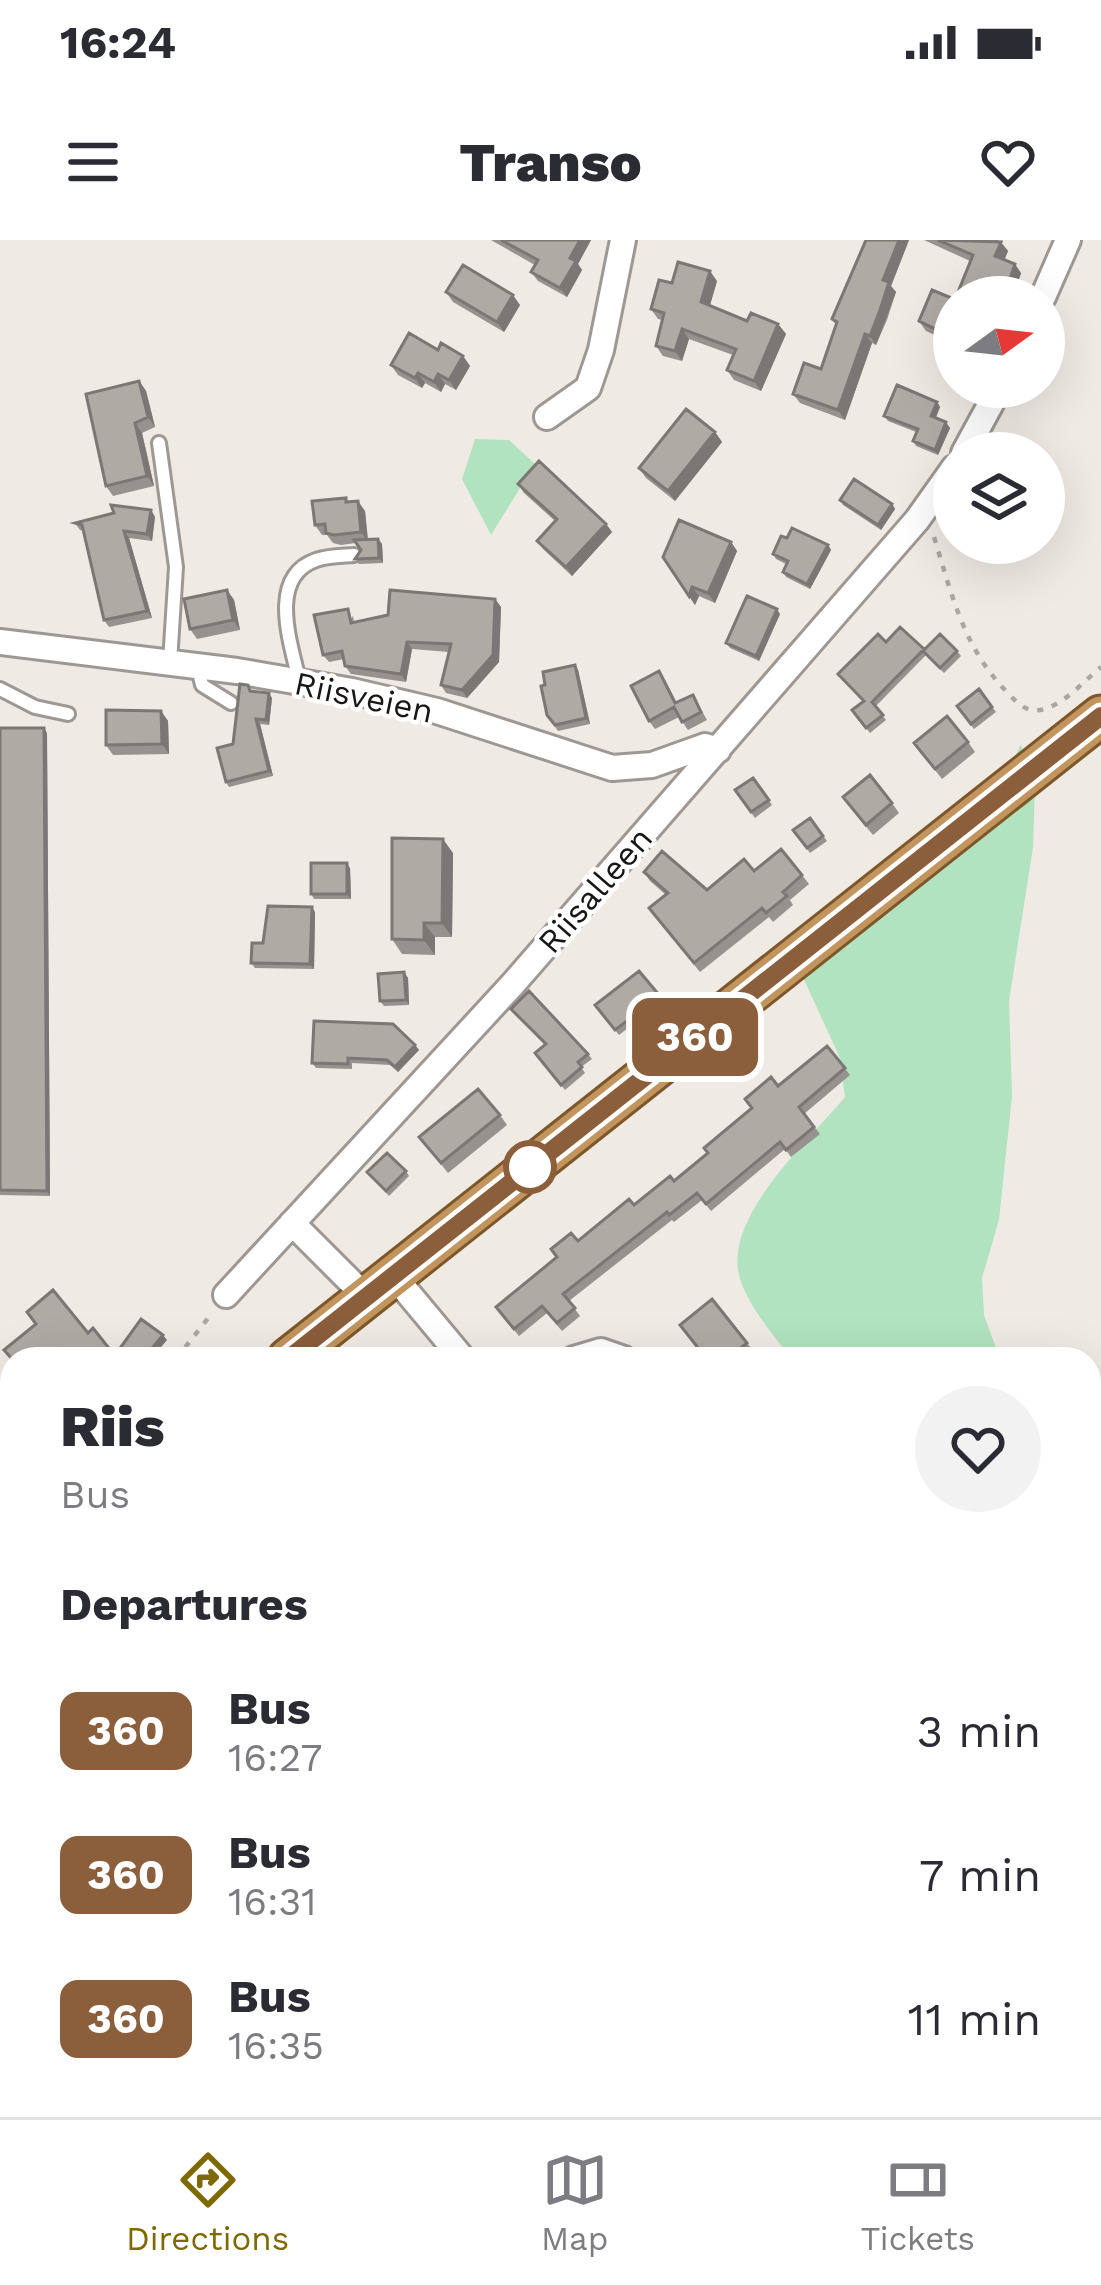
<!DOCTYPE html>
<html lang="en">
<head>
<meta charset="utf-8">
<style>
	:root { --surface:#fff; --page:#f2f2f3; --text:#2b2b33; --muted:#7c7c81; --line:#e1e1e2; --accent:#7e6900 }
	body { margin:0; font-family:"Work Sans",sans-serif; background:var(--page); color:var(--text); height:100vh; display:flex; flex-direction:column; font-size:45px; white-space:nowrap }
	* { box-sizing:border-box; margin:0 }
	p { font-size:39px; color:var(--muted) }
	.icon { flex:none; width:66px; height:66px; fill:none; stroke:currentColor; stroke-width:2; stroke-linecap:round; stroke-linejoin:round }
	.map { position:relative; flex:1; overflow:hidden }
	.panel { position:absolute; left:0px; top:1107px; width:1101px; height:771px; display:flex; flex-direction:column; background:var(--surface); border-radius:36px 36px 0 0; box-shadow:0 12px 48px #0002 }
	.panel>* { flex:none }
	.badge { padding:0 24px; border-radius:18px; font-size:42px; line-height:78px }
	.needle { width:78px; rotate:75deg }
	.buttons { position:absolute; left:933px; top:36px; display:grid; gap:24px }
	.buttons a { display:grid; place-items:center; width:132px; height:132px; border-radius:50%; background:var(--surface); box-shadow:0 12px 48px #0002; font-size:60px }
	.map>.badge { position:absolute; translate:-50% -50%; box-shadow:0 0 0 6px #fff }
	h2 { padding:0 60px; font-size:45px; line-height:108px }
	.round { display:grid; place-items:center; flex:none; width:126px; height:126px; border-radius:63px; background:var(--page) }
	.headline { display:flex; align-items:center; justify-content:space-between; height:204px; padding:0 60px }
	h1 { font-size:57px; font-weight:800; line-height:90px }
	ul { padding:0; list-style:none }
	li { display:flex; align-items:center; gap:36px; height:144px; padding:0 60px }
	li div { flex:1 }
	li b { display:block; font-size:45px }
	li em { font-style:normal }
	li .badge { min-width:132px; font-weight:700; text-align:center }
	.status { display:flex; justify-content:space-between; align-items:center; height:84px; padding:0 60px; background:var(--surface); direction:ltr }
	.status svg { height:33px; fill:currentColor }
	header { display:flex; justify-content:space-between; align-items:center; height:156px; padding:0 60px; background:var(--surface); font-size:54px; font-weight:800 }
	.tabs { display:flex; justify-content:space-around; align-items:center; height:168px; border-top:3px solid var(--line); background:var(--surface); font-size:33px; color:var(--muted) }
	.tabs a { display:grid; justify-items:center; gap:6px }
	.tabs .current { color:var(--accent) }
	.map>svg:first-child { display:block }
	.green { fill:#b1e3c0 }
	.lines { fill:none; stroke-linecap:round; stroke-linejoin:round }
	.service-casing { stroke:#9d9893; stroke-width:18 }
	.minor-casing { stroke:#9d9893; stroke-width:30 }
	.trunk-casing { stroke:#7c572a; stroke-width:45 }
	.path { stroke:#aba6a1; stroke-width:4.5; stroke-dasharray:6 9; stroke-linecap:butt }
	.service { stroke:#fff; stroke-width:12 }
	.minor { stroke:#fff; stroke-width:24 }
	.trunk { stroke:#c2945e; stroke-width:39 }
	.wall { fill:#97928e }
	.shaded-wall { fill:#7b7774 }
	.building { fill:#b0aaa5; stroke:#7b7774; stroke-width:3 }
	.line-casing { stroke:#fff; stroke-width:27 }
	.line { stroke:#8b5e3c; stroke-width:18 }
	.stop-dot { fill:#fff; stroke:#8b5e3c; stroke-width:6 }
	.labels { text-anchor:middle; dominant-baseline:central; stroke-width:9; stroke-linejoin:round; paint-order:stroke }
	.street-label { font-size:33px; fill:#191715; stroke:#fff }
</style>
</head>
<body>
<div class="status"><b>16:24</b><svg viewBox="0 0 49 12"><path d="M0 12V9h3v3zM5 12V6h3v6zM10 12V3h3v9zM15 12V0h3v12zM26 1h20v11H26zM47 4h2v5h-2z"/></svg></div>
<header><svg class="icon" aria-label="menu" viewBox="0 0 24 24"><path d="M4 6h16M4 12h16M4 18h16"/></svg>Transo<svg class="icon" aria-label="heart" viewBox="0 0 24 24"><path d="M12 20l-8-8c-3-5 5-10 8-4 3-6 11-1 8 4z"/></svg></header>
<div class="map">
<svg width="1101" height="1877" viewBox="0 0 1101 1877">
	<rect width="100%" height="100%" fill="#f0eae4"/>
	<path class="green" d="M475 199 509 200 535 224 491 295 462 239Z
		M1021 504 1035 550 1033 607 1009 761 1012 856 999 980 982 1038 984 1075 1000 1119H792C774 1096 742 1059 738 1030 729 972 811 898 845 857L839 816 800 731 1011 525Z"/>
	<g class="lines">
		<defs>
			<path id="service" d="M159 203 176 327 170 422
				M198 428 202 445 231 463
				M299 440C291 404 267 337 316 320 327 316 342 316 354 315
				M0 449 35 467 68 474"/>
			<path id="minor" d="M1043 57 1068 0
				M547 177 588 148 601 110 623 0
				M964 213 1000 147
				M0 402 237 431 352 451 437 471 612 528 652 525 705 506 718 510
				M292 983 366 1057
				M393 1035 463 1119
				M226 1055 512 745 917 280 954 228
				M574 1119 601 1111 624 1119"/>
			<path id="trunk" d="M288 1119 1101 476
				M0 1360 12 1348"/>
		</defs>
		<use href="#service" class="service-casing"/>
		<use href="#minor" class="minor-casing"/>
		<use href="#trunk" class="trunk-casing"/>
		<path class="path" d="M934 297C952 355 964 410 1009 454 1018 464 1026 472 1040 470 1063 466 1084 441 1101 427
			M176 1119 213 1072
			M0 1158 12 1163
			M0 1269 12 1282"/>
		<use href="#service" class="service"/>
		<use href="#minor" class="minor"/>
		<use href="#trunk" class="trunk"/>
	</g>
	<path class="wall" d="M491 0H591L578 24 582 30 567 57 538 41 531 32 535 25Z
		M866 0H909L891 46 896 52 887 80 876 105 872 103 845 180 800 163 793 154 821 129 836 85 832 79Z
		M924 0H998L1008 11 1004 20 1021 33 1013 57H956L970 21Z
		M717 41 710 65 747 81 778 84 786 94 761 151 734 140 727 130 733 115 689 99 682 121 663 116 656 106 662 80 658 79 651 69 672 43Z
		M446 52 520 65 504 92 453 62Z
		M954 59V104L926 91 919 81Z
		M438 110 463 116 470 126 456 150 445 144 441 152 425 143 422 148 398 135 391 125Z
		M139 141 146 151 155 187 142 193 154 246 113 256 106 246Z
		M937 162 940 167 936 178 950 188 938 215 916 206 913 201 916 192 888 181 884 176Z
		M715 192 722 202 675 261 646 238 639 228Z
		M518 244 606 284 612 292 572 336 543 309 537 301 555 281 524 253Z
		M346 258 349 262 365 271 368 300 378 299 382 304 383 323 359 324 355 319 361 310 356 303 341 305 333 303 327 295H322L315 285Z
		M840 260 892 264 895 269 881 290 843 265Z
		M151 270 155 277 152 301 129 298 152 378 109 387 104 380 83 291 80 290 75 283Z
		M787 298 828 305 831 310 810 349 786 337 783 332 786 324 776 319 773 314Z
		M731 302 737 311 715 363 699 356 695 365 663 317Z
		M227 350 234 360 240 390 197 399 190 389Z
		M495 359 501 367 499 422 467 458 446 453 441 445 449 412 412 409 406 442 351 434 345 426 344 419 329 422 323 415 353 376 354 382Z
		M780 374 759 421 730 408 726 403Z
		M886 402 924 410 957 411 961 416 944 433 926 415 876 466 886 480 870 493 852 470 864 461 838 434Z
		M575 425 578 430 590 484 558 491 547 475 545 445Z
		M665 440 677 463 693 455 707 480 688 490 679 477 655 489 649 481Z
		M979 449 996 472 974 489 957 466Z
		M252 451 272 458 269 485 260 484 273 536 229 547 226 542 233 504Z
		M161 471 168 481 169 514 113 515 106 505Z
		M0 488 47 493 50 956 0 955Z
		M968 502 975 512 942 539 914 503Z
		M753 538 772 565 755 578 735 550Z
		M892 563 899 573 873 595 850 567Z
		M810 578 827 601 810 613 793 590Z
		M453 613 452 697H435V715L402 714 392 699Z
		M350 628 351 659H314L311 654Z
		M754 631 802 635 809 644 790 660 793 665 773 682 769 677 700 732 655 677 665 654 650 641 644 632 707 650Z
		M315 672 314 729 255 728 251 723 263 703Z
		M639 731 663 761 619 795 595 765Z
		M404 732 408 738 409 765 384 766 380 761Z
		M511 769 588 814 592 819 581 827 585 833 565 850 535 813 545 805Z
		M415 805 419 810 398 832 390 825 352 823V829L316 828 312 823Z
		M827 806 850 835 804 874 820 894 791 917 785 909 711 971 702 960 674 982 672 980 569 1061 580 1076 562 1091 547 1073 519 1096 496 1067 578 1001 674 941 708 913 778 846Z
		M500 875 507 885 448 933 419 897Z
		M406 931 409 936 389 956 367 932Z
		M712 1059 751 1108 737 1119H686L698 1109Z
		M0 1167 12 1182V1211L3 1218 12 1229V1273L0 1258Z"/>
	<path class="shaded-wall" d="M580 0H591L578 24 582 30 567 57 560 48 570 18Z
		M899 0H909L891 46 896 52 876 105 870 96 883 40Z
		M1001 2 1008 11 1002 26 995 16Z
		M1015 24 1021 33 1013 57H1004Z
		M710 31 717 41 708 72 701 62Z
		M513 55 520 65 504 92 497 82Z
		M778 84 786 94 761 151 754 141Z
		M682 89 689 99 682 121 675 111Z
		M865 94 872 103 845 180 838 170Z
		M463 116 470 126 456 150 449 140Z
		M418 133 425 143 422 148 415 138Z
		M438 134 445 144 441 152 434 142Z
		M139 141 146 151 155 187 148 177Z
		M937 162 940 167 934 181 931 176Z
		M946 182 950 188 938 215 935 210Z
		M135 183 142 193 154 246 147 236Z
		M715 192 722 202 675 261 668 251Z
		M358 261 365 271 368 302 361 292Z
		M892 264 895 269 881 290 878 285Z
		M151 270 155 277 152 301 147 294Z
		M606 284 612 292 572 336 566 327Z
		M124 291 129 298 152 378 147 371Z
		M378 299 382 304 383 323 379 318Z
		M731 302 737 311 715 363 708 353Z
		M828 305 831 310 810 349 807 344Z
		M692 347 699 356 695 365 689 356Z
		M227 350 234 360 240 390 233 380Z
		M495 359 501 367 499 422 467 458 462 450Z
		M777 369 780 374 759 421 756 416Z
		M407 402 412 409 406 442 401 434Z
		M575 425 578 430 590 484 586 478Z
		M269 453 272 458 269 485 266 480Z
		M161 471 168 481 169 514 162 504Z
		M256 479 260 484 273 536 269 531Z
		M44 488 47 493 50 956 47 951Z
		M443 599 453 613 452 697 442 683Z
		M347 623 350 628 351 659 347 654Z
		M312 667 315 672 314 729 310 724Z
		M424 683 435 697V715L424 700Z
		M404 732 408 738 409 765 406 760Z
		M415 805 419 810 398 832 395 827Z
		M163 1095 167 1100 151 1119H143Z"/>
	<path class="building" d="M501 0H580L570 18 576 21 560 48 531 32 538 20Z
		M866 0H899L883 40 889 42 880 70 870 96 865 94 838 170 793 154 804 123 821 129 837 82 832 79Z
		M938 0 1001 2 995 16 1015 24 1004 57H956L973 15Z
		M678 22 710 31 701 62 747 81 751 73 778 84 754 141 727 130 736 109 682 89 675 111 656 106 664 73 651 69 659 40 672 43Z
		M463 25 513 55 497 82 446 52Z
		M932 50 954 59V98L919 81Z
		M409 93 438 110 441 103 463 116 449 140 438 134 434 142 418 133 415 138 391 125Z
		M139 141 148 177 135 183 147 236 106 246 86 154Z
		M897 145 937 162 931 176 946 182 935 210 913 201 918 189 884 176Z
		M686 169 715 192 668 251 639 228Z
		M539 221 606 284 566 327 537 301 557 279 518 244Z
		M854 239 892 264 878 285 840 260Z
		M346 258V262L358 261 361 292 334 295 326 293 325 284 315 285 312 261Z
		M111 265 151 270 147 294 124 291 147 371 104 380 82 285 75 283 114 273Z
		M679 280 731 302 708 353 692 347 689 356 663 317Z
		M792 288 828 305 807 344 783 332 788 321 773 314 781 296 787 298Z
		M378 299 379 318 355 319 361 310 354 300Z
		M227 350 233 380 190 389 184 359Z
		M390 350 495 359 493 415 462 450 441 445 451 404 407 402 401 434 345 426 342 411 323 415 314 375 348 369 351 383 388 375Z
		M747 356 777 369 756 416 726 403Z
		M900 387 924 409 872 462 883 475 866 488 852 470 864 461 838 434 878 394 886 402Z
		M940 394 957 411 940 428 923 411Z
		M575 425 586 478 555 485 547 475 541 446 545 445 543 432Z
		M659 431 675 463 693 455 701 472 682 482 674 467 649 481 631 446Z
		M240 444 248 445 250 451 269 453 266 480 256 479 269 531 226 542 217 508 233 504Z
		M979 449 992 467 971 484 957 466Z
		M106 470 161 471 162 504 106 505Z
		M947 476 968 502 935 529 914 503Z
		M0 488H44L47 951 0 950Z
		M870 535 892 563 866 585 843 557Z
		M753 538 769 560 751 572 735 550Z
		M810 578 823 596 807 608 793 590Z
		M392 598 443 599 442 683H424V700L392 699Z
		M781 609 802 635 783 652 787 656 766 673 762 668 694 723 649 668 668 653 644 632 662 611 707 650 744 619 754 631Z
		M311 623H347V654H311Z
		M268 666 312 667 310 724 251 723 252 703H263Z
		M639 731 660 756 615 790 595 765Z
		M404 732 406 760 380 761 378 734Z
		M529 751 588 814 578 822 582 827 561 845 535 813 546 804 511 769Z
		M314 781 393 784 415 805 395 827 387 820 348 818V824L312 823Z
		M827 806 845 828 799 867 814 887 786 910 780 902 706 964 697 953 669 975 667 972 563 1054 575 1068 557 1083 542 1066 514 1089 496 1067 557 1017 551 1009 571 993 578 1001 629 959 634 965 670 936 674 941 708 913 704 908 752 868 745 859 771 837 778 846Z
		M478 849 500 875 441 923 419 897Z
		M387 913 406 931 386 951 367 932Z
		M53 1050 88 1093 93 1088 112 1112 104 1119H12L4 1110 36 1084 27 1072Z
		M712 1059 747 1103 727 1119H686L699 1109 680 1085Z
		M141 1079 163 1095 143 1119H129L118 1111Z
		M0 1167 12 1182V1196L0 1206Z
		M0 1214 12 1229 11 1271 0 1257Z"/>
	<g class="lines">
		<defs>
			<path id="line" d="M288 1119 1101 476"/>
		</defs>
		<use href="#line" class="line-casing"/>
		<use href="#line" class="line"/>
	</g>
	<circle class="stop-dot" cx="530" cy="927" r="24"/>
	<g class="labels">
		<g class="street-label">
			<text transform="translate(364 457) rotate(12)">Riisveien</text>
			<text transform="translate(595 650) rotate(-49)">Riisalleen</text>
		</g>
	</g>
</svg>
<div class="buttons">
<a><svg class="needle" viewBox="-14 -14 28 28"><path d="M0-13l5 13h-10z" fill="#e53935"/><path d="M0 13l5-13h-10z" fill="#7c7c81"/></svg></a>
<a><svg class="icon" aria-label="layers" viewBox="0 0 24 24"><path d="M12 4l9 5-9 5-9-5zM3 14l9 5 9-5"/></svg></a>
</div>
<b class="badge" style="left:695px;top:797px;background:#8b5e3c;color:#fff">360</b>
<section class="panel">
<div class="headline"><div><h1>Riis</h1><p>Bus</p></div><a class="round"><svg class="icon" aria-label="heart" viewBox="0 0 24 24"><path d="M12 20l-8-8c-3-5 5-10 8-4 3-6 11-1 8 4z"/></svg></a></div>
<h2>Departures</h2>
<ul>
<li><span class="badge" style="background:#8b5e3c;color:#fff">360</span><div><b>Bus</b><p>16:27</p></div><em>3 min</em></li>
<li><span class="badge" style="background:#8b5e3c;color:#fff">360</span><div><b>Bus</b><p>16:31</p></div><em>7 min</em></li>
<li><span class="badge" style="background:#8b5e3c;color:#fff">360</span><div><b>Bus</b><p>16:35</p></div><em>11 min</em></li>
</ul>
</section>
</div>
<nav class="tabs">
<a class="current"><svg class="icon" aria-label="directions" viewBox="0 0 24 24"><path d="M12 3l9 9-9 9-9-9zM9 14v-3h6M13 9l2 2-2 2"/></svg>Directions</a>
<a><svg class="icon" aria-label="map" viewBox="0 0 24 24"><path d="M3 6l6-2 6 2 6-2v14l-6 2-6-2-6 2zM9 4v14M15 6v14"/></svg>Map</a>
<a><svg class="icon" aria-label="tickets" viewBox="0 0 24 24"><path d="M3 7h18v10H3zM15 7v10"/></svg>Tickets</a>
</nav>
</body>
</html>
